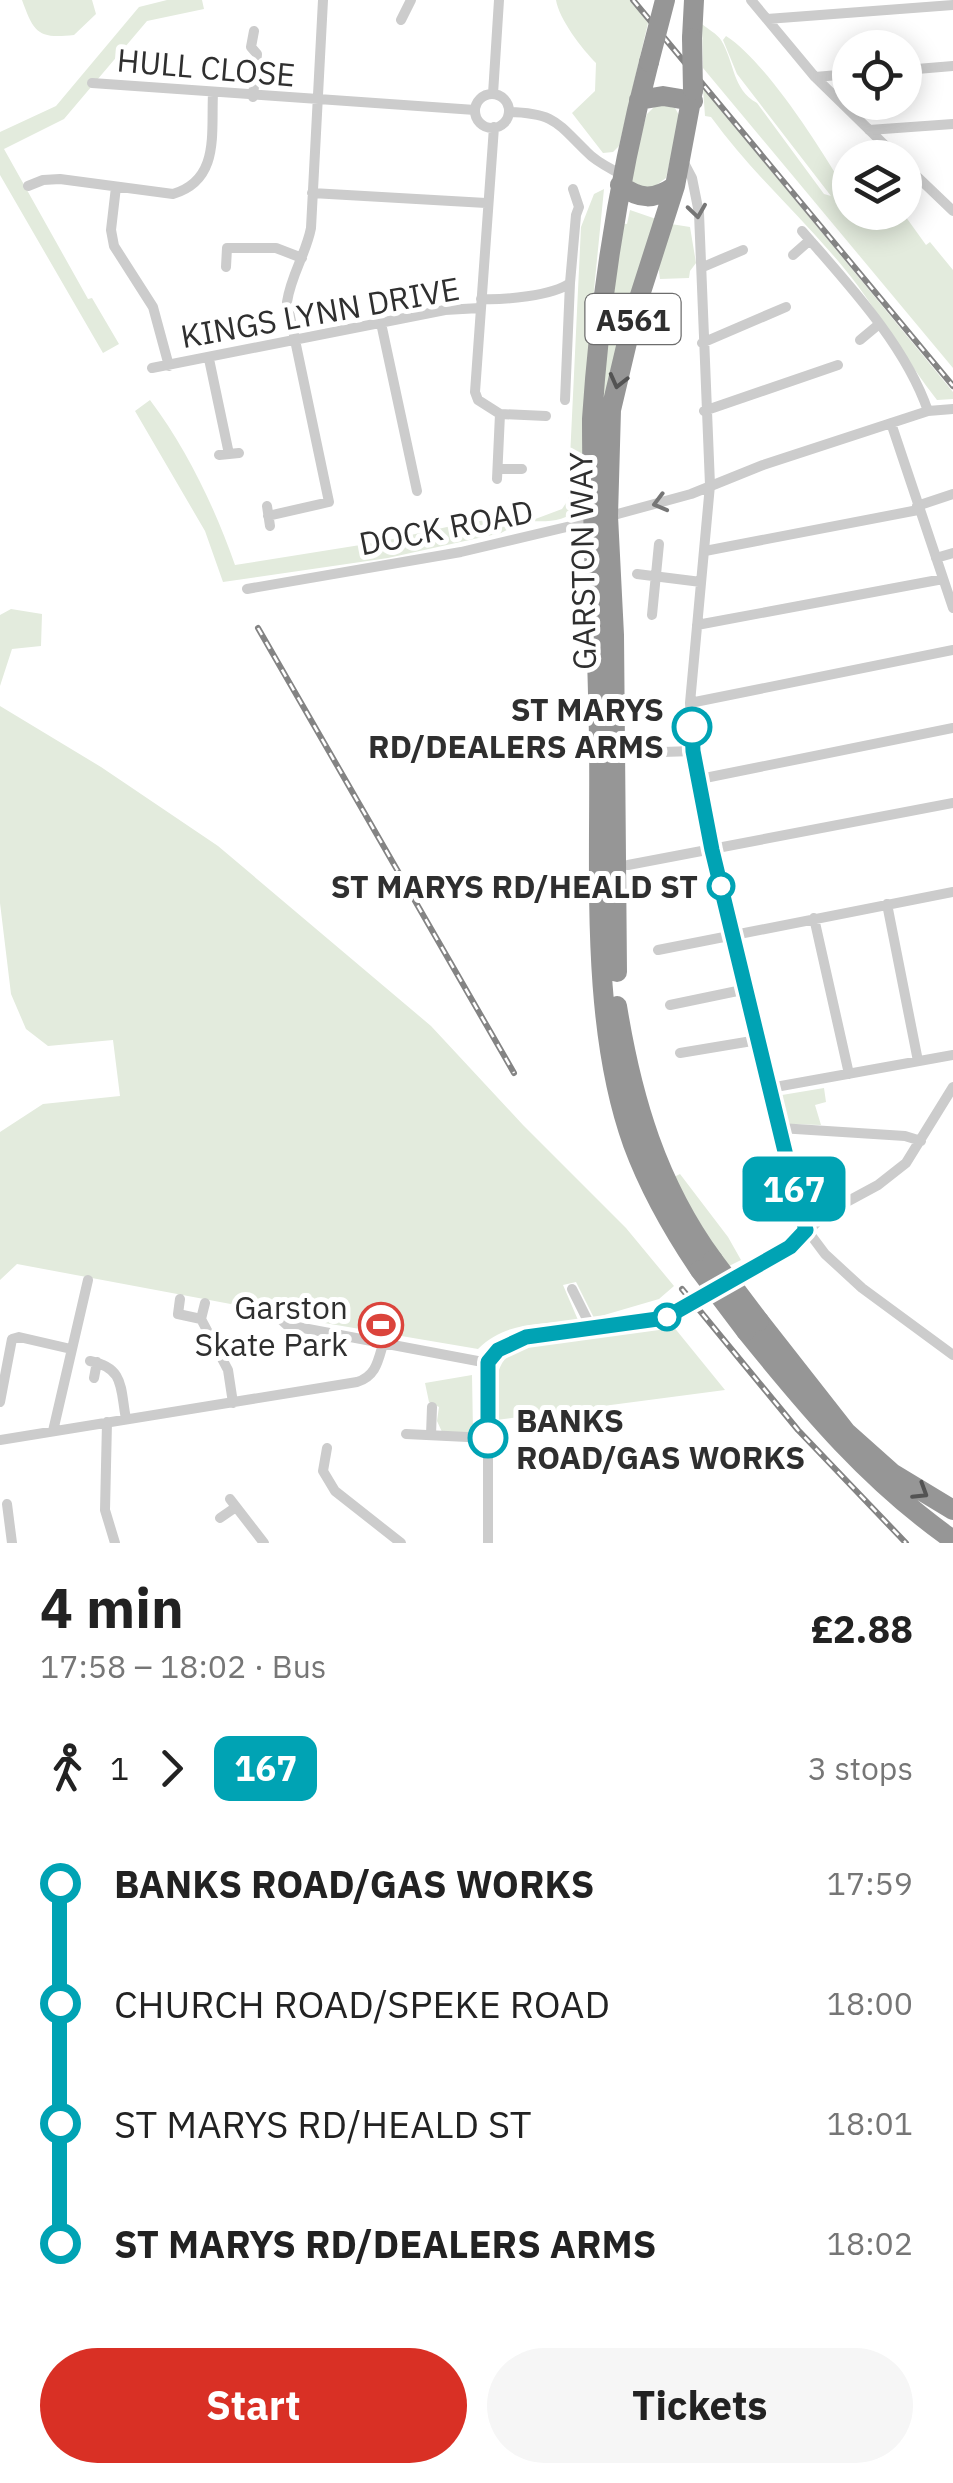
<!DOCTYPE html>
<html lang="en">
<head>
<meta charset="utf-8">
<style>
	:root { --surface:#fff; --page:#f6f6f6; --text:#222; --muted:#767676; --accent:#d93025 }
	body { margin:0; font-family:"IBM Plex Sans",sans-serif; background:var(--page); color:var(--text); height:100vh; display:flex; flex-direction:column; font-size:38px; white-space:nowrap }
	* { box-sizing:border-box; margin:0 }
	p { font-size:32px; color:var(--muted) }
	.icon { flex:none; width:55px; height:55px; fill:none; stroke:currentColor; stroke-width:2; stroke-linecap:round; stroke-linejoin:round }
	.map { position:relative; height:1543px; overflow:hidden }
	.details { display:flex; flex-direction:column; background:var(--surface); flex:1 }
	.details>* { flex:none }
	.badge { padding:0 20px; border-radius:15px; font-size:35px; line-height:65px }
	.tools { position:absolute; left:832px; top:30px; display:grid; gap:20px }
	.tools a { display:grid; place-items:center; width:90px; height:90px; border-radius:50%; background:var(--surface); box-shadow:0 5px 25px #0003; font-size:50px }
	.map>.badge { position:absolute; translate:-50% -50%; box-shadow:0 0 0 5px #fff }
	.legs { display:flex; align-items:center; gap:15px; height:110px; padding:0 40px; font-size:32px }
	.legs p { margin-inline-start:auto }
	.overview { display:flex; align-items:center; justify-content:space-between; height:170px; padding:0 40px }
	h1 { font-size:55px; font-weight:800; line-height:75px }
	.primary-button { display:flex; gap:20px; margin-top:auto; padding:20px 40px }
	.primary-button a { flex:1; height:115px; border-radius:60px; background:var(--accent); color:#fff; font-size:40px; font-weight:800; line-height:115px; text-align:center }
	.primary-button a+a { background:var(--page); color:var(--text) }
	ul { padding:0 40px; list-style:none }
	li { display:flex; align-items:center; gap:35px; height:120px; font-size:38px }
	li i { display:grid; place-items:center; width:15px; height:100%; margin:0 12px; background:currentColor }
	li i::after { content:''; width:25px; height:25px; margin:-12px; border:8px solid; border-radius:50%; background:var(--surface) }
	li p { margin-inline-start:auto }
	li:first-child i { background:linear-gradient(#0000 50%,currentColor 0) }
	li:last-child i { background:linear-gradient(currentColor 50%,#0000 0) }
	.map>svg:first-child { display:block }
	.green { fill:#e3ebdd }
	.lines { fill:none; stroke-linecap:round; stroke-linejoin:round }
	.street { stroke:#ccc; stroke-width:10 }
	.highway { stroke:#969696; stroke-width:20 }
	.rail-casing { stroke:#848484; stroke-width:6 }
	.rail { stroke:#fff; stroke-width:2.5; stroke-dasharray:8; stroke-linecap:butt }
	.highway-bridge { stroke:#969696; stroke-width:20 }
	.oneway { stroke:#767676 }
	.oneway2 { stroke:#535353 }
	.line-1-casing { stroke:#fff; stroke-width:22 }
	.line-1 { stroke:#00a3b4; stroke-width:15 }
	.stop-1-dot { fill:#fff; stroke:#00a3b4; stroke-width:5 }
	.labels { text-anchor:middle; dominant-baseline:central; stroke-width:10; stroke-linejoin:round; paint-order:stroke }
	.shield { fill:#fff; stroke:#6d6d6d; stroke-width:2.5 }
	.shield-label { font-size:30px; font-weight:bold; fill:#2f2f2f }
	.street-label { font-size:32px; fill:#2f2f2f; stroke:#fff }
	.stop-label { font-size:32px; font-weight:bold; fill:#2f2f2f; stroke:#fff; text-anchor:end }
	.poi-label { font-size:32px; fill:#2f2f2f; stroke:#fff; text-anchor:end }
</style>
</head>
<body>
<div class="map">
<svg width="953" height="1543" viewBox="0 0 953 1543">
	<rect width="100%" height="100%" fill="#fff"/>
	<path class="green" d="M22 0H92L96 14 74 35C38 39 34 33 22 0Z
		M167 0H202L204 9 147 21 64 119 4 149 88 299 92 298 119 344 103 353 0 175V132L56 106 139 7Z
		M556 0H631L648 23 619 146 613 152 603 153 572 113 595 91 596 63C582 49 559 19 556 0Z
		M702 24C708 29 717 34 721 40 735 63 732 89 757 103L824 194 831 196 737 74 723 40 726 36C765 61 818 144 843 186L849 181 850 170V212L903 213 926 245 930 242 953 270V368L703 68Z
		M703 88 953 392V399L937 400C908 363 885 323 858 286 813 226 755 178 711 117L705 116Z
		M657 104 675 108 680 117 666 178 651 189 633 183 628 176 647 114Z
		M604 189 590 330 583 504C568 521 552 522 530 521L562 509 568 500 581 227 594 194Z
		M630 210 659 220 597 479 598 409 619 223 627 224Z
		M671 224 690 227 696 263 690 271 689 278 660 279 658 264Z
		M150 400C187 449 215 508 235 565L379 542 465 523 515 516 518 524 501 533 388 558 223 582 205 531 135 411Z
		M11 609 42 614 41 646 12 649 0 686V615Z
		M0 706 101 767 218 846 431 1026 523 1125 626 1228 674 1286 659 1299 594 1318 576 1282 563 1285 578 1320C540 1325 506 1321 478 1349L295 1318 284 1313 275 1303 252 1308 17 1264 0 1280V1132L43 1104 120 1096 113 1040 48 1046 26 1029 11 994 0 903Z
		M824 1088 826 1102 815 1105 821 1125 789 1124 782 1095Z
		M680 1174 728 1237 741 1260 727 1267 672 1178Z
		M673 1326 725 1390 496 1420C496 1400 492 1375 505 1359 522 1339 642 1330 673 1326Z
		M472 1375 473 1432H442L437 1421 439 1407 429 1402 425 1383Z"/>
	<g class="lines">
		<path class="street" d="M751 0 815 77 898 158
			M767 19 953 5
			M401 20 411 0
			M905 70 953 66
			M815 77 850 74
			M92 83 475 110
			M493 94 499 0
			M475 111a17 17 0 1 1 34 0a17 17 0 1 1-34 0Z
			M253 97 257 54 251 47 254 31
			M509 112C555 113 557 123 587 152 596 162 610 168 622 175
			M494 127 475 392 478 400 500 414 546 416
			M869 130 953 124
			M682 159 692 178 699 213 710 485 690 703 693 751 712 849 796 1197 807 1230 825 1254 862 1288 953 1355
			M905 165 953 211
			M28 186 43 180 60 179 173 194C220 180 211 134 213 93
			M116 187 111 230 114 246 153 307 169 366
			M312 193 486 203
			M802 231C847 283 905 344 928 411
			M793 255 810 240
			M226 267 227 248H276L302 258
			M703 267 743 250
			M481 299C503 300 553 296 570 283L576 215 579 207 573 189
			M381 323 417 491
			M860 340 878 325
			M702 343 786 307
			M209 359 229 454
			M152 368 445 310 480 308
			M565 400 570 283
			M704 411 838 365
			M891 423 953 608
			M219 455 239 453
			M498 469H522
			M497 479 500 414
			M267 506 270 526
			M917 506 953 494
			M268 516 329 502 287 302C291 275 306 254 311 228L323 0
			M705 551 918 510
			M936 558 953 553
			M637 574 701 582
			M247 589 461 552 592 521 691 494 763 465 928 411 953 409
			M652 615 659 544
			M697 625 943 579
			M690 703 953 650
			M632 753 693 751
			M700 779 953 728
			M628 865 953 803
			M887 904 918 1061
			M814 918 849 1074
			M658 950 953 892
			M670 1005 747 989
			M680 1053 758 1040
			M770 1088 953 1055
			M780 1128 905 1136 921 1141
			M728 1281 790 1247 828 1212 878 1185 906 1163 953 1087
			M572 1289 592 1329
			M180 1299 178 1314 201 1319 228 1370 233 1403
			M270 1309 287 1325 488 1363
			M201 1319 205 1303
			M90 1361C125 1368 120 1388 126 1419
			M488 1363 498 1349 511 1341 665 1318 714 1290
			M94 1378 97 1362
			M0 1402 12 1339 19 1337 71 1349
			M107 1422 105 1510 115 1543
			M53 1431 88 1280
			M406 1434 488 1438
			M431 1435 432 1407
			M0 1440 357 1382C376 1376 378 1361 383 1344
			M327 1448 323 1471 335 1491 401 1543
			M230 1499 264 1543
			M7 1504 12 1543
			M220 1518 236 1507
			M488 1543V1363"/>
		<path class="highway" d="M692 38 694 0
			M649 62C618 180 600 298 592 419 592 526 597 631 599 738 601 866 589 1022 633 1144 650 1190 673 1230 700 1270
			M639 100 663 96 693 101
			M620 185C640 200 654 200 675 186
			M617 972 614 635 608 516 611 410 633 317 675 186 693 90
			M617 1006C632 1099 657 1183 713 1260
			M759 1321 846 1432 892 1473 953 1510
			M746 1331C809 1409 870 1482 953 1540"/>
		<defs>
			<path id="rail" d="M633 0 953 386
				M258 628 514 1073
				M682 1289 798 1430 906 1543"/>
		</defs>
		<use href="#rail" class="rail-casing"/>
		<use href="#rail" class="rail"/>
		<path class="highway-bridge" d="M692 38 693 90
			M649 62 665 0
			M713 1260 759 1321
			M700 1270 746 1331"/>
	</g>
	<defs><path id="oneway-chevron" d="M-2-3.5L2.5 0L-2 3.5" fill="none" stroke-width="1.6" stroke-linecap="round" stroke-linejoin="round" transform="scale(2.5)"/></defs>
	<g class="oneway">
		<use href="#oneway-chevron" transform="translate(697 211) rotate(82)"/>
		<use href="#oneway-chevron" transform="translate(660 503) rotate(165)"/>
	</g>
	<g class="oneway2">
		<use href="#oneway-chevron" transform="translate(618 381) rotate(104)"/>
		<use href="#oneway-chevron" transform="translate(921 1492) rotate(32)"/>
	</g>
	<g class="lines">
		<defs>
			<path id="line-1" d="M488 1438V1362L498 1350 526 1337 665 1318 790 1247 806 1230 796 1197 712 850 693 751 692 727"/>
		</defs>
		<use href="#line-1" class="line-1-casing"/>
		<use href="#line-1" class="line-1"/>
	</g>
	<defs>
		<symbol id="stadium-ring" viewBox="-11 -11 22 22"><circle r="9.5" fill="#fff" stroke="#db443c" stroke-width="1.5"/><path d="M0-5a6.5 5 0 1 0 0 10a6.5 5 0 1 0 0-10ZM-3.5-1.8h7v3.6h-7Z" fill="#db443c"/></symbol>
	</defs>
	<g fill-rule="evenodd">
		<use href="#stadium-ring" x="356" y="1300" width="50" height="50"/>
	</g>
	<g class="stop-1-dot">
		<circle cx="692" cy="727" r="18"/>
		<circle cx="721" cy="886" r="12"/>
		<circle cx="667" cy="1317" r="12"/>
		<circle cx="488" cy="1438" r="18"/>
	</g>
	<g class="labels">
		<rect class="shield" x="585.5" y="294" width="95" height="50" rx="8"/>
		<g class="shield-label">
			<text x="633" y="319">A561</text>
		</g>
		<g class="street-label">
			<text transform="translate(206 67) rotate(5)">HULL CLOSE</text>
			<text transform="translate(320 312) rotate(-10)">KINGS LYNN DRIVE</text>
			<text transform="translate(446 527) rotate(-11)">DOCK ROAD</text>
			<text transform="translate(582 561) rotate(-91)">GARSTON WAY</text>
		</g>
		<g class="stop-label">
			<text x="664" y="709">ST MARYS<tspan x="664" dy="37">RD/DEALERS ARMS</tspan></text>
			<text x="698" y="886">ST MARYS RD/HEALD ST</text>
			<text x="516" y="1420" text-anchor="start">BANKS<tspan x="516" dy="37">ROAD/GAS WORKS</tspan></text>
		</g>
		<g class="poi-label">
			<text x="348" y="1307">Garston<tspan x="348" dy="37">Skate Park</tspan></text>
		</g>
	</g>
</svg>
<div class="tools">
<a><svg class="icon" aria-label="locate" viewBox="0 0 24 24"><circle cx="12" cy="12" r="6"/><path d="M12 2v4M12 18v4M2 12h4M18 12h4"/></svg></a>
<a><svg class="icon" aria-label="layers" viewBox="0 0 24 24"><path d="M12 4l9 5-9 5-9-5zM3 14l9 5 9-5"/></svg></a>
</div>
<b class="badge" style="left:794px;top:1189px;background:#00a3b4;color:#fff">167</b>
</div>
<section class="details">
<div class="overview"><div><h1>4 min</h1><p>17:58 – 18:02 · Bus</p></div><b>£2.88</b></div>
<div class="legs"><svg class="icon" aria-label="walk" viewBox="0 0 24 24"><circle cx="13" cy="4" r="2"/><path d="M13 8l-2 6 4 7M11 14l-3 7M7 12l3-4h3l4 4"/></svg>1<svg class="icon" aria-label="forward" viewBox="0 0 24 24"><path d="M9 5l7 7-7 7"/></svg><b class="badge" style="background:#00a3b4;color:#fff">167</b><p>3 stops</p></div>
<ul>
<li><i style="color:#00a3b4"></i><b>BANKS ROAD/GAS WORKS</b><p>17:59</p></li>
<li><i style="color:#00a3b4"></i><span>CHURCH ROAD/SPEKE ROAD</span><p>18:00</p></li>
<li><i style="color:#00a3b4"></i><span>ST MARYS RD/HEALD ST</span><p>18:01</p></li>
<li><i style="color:#00a3b4"></i><b>ST MARYS RD/DEALERS ARMS</b><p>18:02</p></li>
</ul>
<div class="primary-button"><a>Start</a><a>Tickets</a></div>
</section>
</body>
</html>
